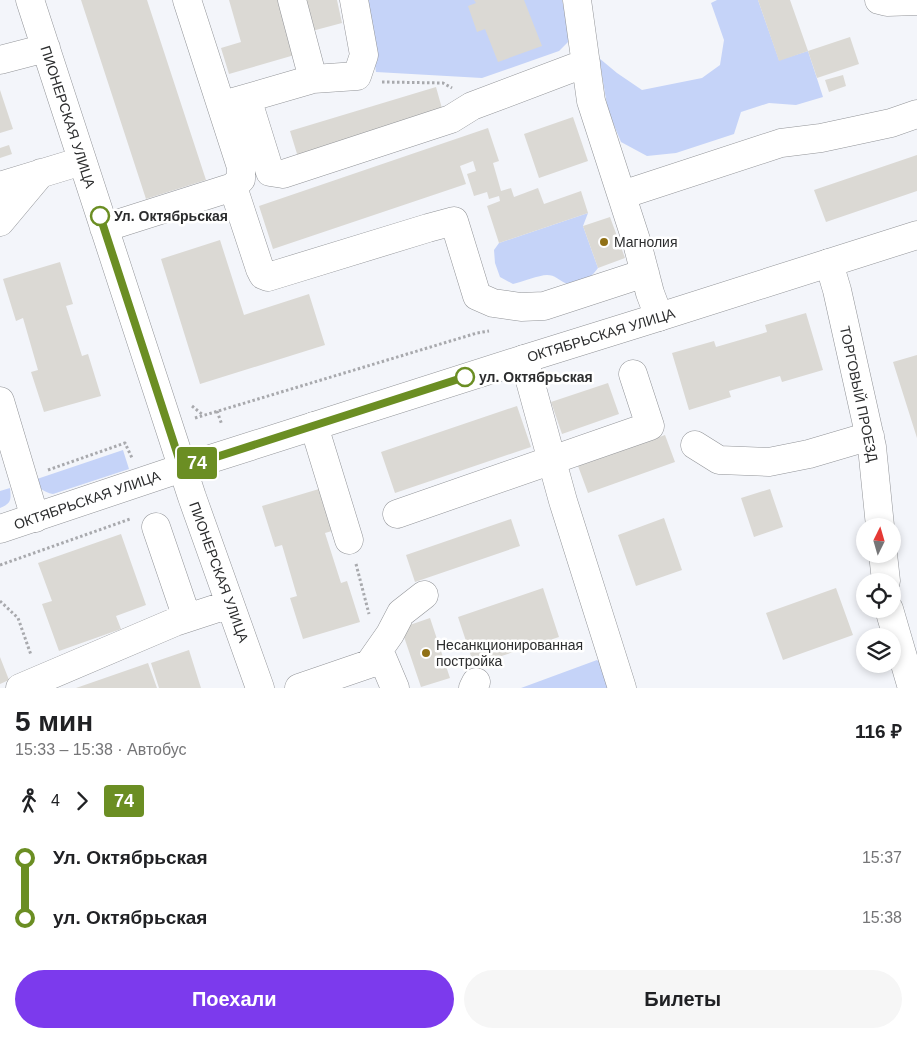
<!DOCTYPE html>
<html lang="ru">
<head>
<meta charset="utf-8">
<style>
	:root { --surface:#fff; --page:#f6f6f6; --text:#202124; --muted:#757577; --accent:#7c3aed }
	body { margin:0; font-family:Helvetica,sans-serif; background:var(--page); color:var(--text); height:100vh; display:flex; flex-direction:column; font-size:19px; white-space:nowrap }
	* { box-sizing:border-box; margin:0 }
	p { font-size:16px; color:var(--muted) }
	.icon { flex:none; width:28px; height:28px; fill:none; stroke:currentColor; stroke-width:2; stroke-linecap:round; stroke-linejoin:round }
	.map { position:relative; height:688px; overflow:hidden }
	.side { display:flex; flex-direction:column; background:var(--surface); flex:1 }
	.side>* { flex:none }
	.badge { padding:0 10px; border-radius:4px; font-size:18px; line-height:32px }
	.needle { width:32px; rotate:5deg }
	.tools { position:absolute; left:856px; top:518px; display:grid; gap:10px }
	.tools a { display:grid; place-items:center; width:45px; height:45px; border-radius:50%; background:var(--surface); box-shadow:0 2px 8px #0003; font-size:25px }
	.map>.badge { position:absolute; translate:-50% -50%; box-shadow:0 0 0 2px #fff }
	.legs { display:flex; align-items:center; gap:8px; height:55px; padding:0 15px; font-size:16px }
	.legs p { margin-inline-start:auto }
	.head { display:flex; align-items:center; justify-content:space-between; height:85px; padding:0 15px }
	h1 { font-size:28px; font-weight:700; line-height:38px }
	.cta { display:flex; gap:10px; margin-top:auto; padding:10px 15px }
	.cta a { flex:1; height:58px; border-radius:30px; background:var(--accent); color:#fff; font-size:20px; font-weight:700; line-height:58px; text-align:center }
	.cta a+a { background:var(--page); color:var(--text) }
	ul { padding:0 15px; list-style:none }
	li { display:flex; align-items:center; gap:18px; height:60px; font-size:19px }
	li i { display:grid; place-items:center; width:8px; height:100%; margin:0 6px; background:currentColor }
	li i::after { content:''; width:12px; height:12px; margin:-6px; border:4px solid; border-radius:50%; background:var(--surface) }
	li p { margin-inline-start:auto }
	li:first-child i { background:linear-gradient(#0000 50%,currentColor 0) }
	li:last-child i { background:linear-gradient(currentColor 50%,#0000 0) }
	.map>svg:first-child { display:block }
	.green { fill:#c5d3f8 }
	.building { fill:#dbd9d4 }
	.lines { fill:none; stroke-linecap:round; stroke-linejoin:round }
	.minor-casing { stroke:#929498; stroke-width:29 }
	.major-casing { stroke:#929498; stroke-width:29 }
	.path { stroke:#a8a9ad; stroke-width:3; stroke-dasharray:2.5 2.5; stroke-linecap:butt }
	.minor { stroke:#fff; stroke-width:28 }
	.major { stroke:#fff; stroke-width:28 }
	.line-1-casing { stroke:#fff; stroke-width:11 }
	.line-1 { stroke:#6b8e23; stroke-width:8 }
	.stop-1-dot { fill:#fff; stroke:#6b8e23; stroke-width:2.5 }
	.poi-dot { fill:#907015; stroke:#fff; stroke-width:2 }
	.labels { text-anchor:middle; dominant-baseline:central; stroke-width:5; stroke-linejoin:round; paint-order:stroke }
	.street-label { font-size:14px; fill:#2c2d2e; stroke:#fff }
	.stop-label { font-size:14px; font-weight:bold; fill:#2c2d2e; stroke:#fff; text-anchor:start }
	.poi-label { font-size:14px; fill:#2c2d2e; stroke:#fff; text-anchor:start }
</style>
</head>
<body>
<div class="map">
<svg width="917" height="688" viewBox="0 0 917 688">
	<rect width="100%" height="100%" fill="#f3f5fa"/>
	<path class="green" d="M365 0H562L569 29 568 42 559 51 482 78 376 72Z
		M717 0H758L779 60 808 51 823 97 796 105 769 103 741 112 734 134 676 153 647 156 621 142 608 111 599 58 617 73 642 90 702 78 720 65 724 40 711 3Z
		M588 213 583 226 598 268C592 277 578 288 565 283 559 280 555 275 547 275 539 275 522 282 513 284L500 277 495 263 494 250 499 243Z
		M123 450 129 469 53 494C43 492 39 488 34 480Z
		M10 488C11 499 12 503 0 508V491Z
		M597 660 606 667 614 688H521Z"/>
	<path class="building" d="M81 0H147L206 180 146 199Z
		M229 0H282L298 54 229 74 221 48 241 42Z
		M304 0H337L342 23 312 31Z
		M474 0H524L542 46 498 62 485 29 477 32 468 6 476 3Z
		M758 0H790L808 51 779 61Z
		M850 37 859 64 817 78 808 51Z
		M843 75 846 86 829 92 825 80Z
		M436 87 443 112 298 157 290 131Z
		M0 90 13 129 0 133Z
		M573 117 588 161 539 178 524 134Z
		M488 128 499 161 493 163 501 191 511 188 514 197 538 188 544 204 581 191 588 213 499 243 487 206 500 201 499 196 489 199 487 192 474 196 467 174 476 171 473 161 460 166 466 184 273 249 259 206Z
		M9 145 12 154 0 158V148Z
		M917 155V191L826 222 814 190Z
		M610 217 625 258 598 268 583 226Z
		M220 240 244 315 309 294 325 345 200 384 161 259Z
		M60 262 73 304 66 306 82 356 88 354 101 396 44 412 31 372 38 370 23 318 16 321 3 279Z
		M806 313 823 370 782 382 780 376 729 391 731 397 689 410 672 353 714 341 716 347 767 332 765 325Z
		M917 355V438L893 362Z
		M608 383 619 414 562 434 551 402Z
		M517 406 531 447 395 493 381 452Z
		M665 435 675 462 588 493 578 466Z
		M319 489 332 531 325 533 341 583 347 581 360 622 303 639 290 598 297 596 282 545 275 547 262 506Z
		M770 489 783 527 754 537 741 498Z
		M664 518 682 570 636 586 618 535Z
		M511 519 520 546 415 582 406 555Z
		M121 534 146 605 116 616 121 629 59 651 42 604 52 601 38 563Z
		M543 588 559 637 474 665 458 617Z
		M836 588 853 635 783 660 766 613Z
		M430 618 450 678 421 687 401 628Z
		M189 650 201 688H159L151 663Z
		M0 657 9 680 0 684Z
		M148 663 157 688H76Z"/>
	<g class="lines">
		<defs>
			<path id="minor" d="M30 0 192 497 260 688
				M292 0 313 79
				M577 0 591 101 637 243 650 293 659 317
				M879 0 887 2 917 1
				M0 60 46 48
				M247 98 270 172 283 174 451 119 472 106 586 63
				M230 103 313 79 357 76 364 55 354 0
				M0 186 82 161
				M233 187 260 269 263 275 268 277 428 228 454 221 477 296 493 303 521 307 544 306 645 273
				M622 195 781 143 821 138 891 123 917 114
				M0 222 41 173
				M104 228 233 187 241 179V167L187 0
				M829 263 837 290 872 447 880 526
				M524 359 563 501 622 688
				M0 401 35 518
				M314 426 349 540
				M695 445 719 460 769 462 809 454 870 436
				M397 514 650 426 633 374
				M156 527 187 618
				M883 554 886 581
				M889 609 912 688
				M379 650 395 688
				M20 688 175 622 230 604
				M299 688 369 664 390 634 401 613 424 595
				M473 688 476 682"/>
			<path id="major" d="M0 529 182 468 314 426 524 359 659 317 917 235"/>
		</defs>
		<use href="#minor" class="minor-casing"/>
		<use href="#major" class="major-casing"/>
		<path class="path" d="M382 82 443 83 452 88
			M192 406 203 415
			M217 411 222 425
			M195 418 477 333 489 331
			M48 470 125 443 132 458
			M356 564 369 614
			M0 565 130 519
			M0 601 18 618 31 655"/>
		<use href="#minor" class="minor"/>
		<use href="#major" class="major"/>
	</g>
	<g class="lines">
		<defs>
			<path id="line-1" d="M100 216 182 468 465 377"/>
		</defs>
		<use href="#line-1" class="line-1-casing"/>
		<use href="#line-1" class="line-1"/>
	</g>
	<g class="stop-1-dot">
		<circle cx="100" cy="216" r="9"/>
		<circle cx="465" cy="377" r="9"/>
	</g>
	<g class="poi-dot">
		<circle cx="604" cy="242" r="5"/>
		<circle cx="426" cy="653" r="5"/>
	</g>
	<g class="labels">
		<g class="street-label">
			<text transform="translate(68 117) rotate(72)">ПИОНЕРСКАЯ УЛИЦА</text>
			<text transform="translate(601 335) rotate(-17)">ОКТЯБРЬСКАЯ УЛИЦА</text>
			<text transform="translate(859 394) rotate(78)">ТОРГОВЫЙ ПРОЕЗД</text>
			<text transform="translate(87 500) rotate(-19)">ОКТЯБРЬСКАЯ УЛИЦА</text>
			<text transform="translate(219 572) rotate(70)">ПИОНЕРСКАЯ УЛИЦА</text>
		</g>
		<g class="stop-label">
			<text x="114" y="216">Ул. Октябрьская</text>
			<text x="479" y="377">ул. Октябрьская</text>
		</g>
		<g class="poi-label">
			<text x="614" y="242">Магнолия</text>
			<text x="436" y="645">Несанкционированная<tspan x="436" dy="16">постройка</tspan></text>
		</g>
	</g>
</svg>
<div class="tools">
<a><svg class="needle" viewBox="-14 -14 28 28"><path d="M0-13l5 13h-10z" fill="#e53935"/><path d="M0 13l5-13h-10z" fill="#757577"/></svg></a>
<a><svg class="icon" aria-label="locate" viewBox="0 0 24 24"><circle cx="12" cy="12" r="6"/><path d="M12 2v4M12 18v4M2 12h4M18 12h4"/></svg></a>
<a><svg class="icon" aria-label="layers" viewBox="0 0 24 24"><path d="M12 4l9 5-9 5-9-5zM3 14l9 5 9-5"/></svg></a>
</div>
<b class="badge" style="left:197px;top:463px;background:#6b8e23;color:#fff">74</b>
</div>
<section class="side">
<div class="head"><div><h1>5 мин</h1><p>15:33 – 15:38 · Автобус</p></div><b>116 ₽</b></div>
<div class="legs"><svg class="icon" aria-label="walk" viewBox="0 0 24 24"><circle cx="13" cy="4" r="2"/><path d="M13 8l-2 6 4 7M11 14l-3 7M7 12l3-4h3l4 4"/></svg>4<svg class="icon" aria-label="forward" viewBox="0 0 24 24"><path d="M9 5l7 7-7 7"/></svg><b class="badge" style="background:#6b8e23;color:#fff">74</b></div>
<ul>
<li><i style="color:#6b8e23"></i><b>Ул. Октябрьская</b><p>15:37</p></li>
<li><i style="color:#6b8e23"></i><b>ул. Октябрьская</b><p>15:38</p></li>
</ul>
<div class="cta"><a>Поехали</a><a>Билеты</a></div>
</section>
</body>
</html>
